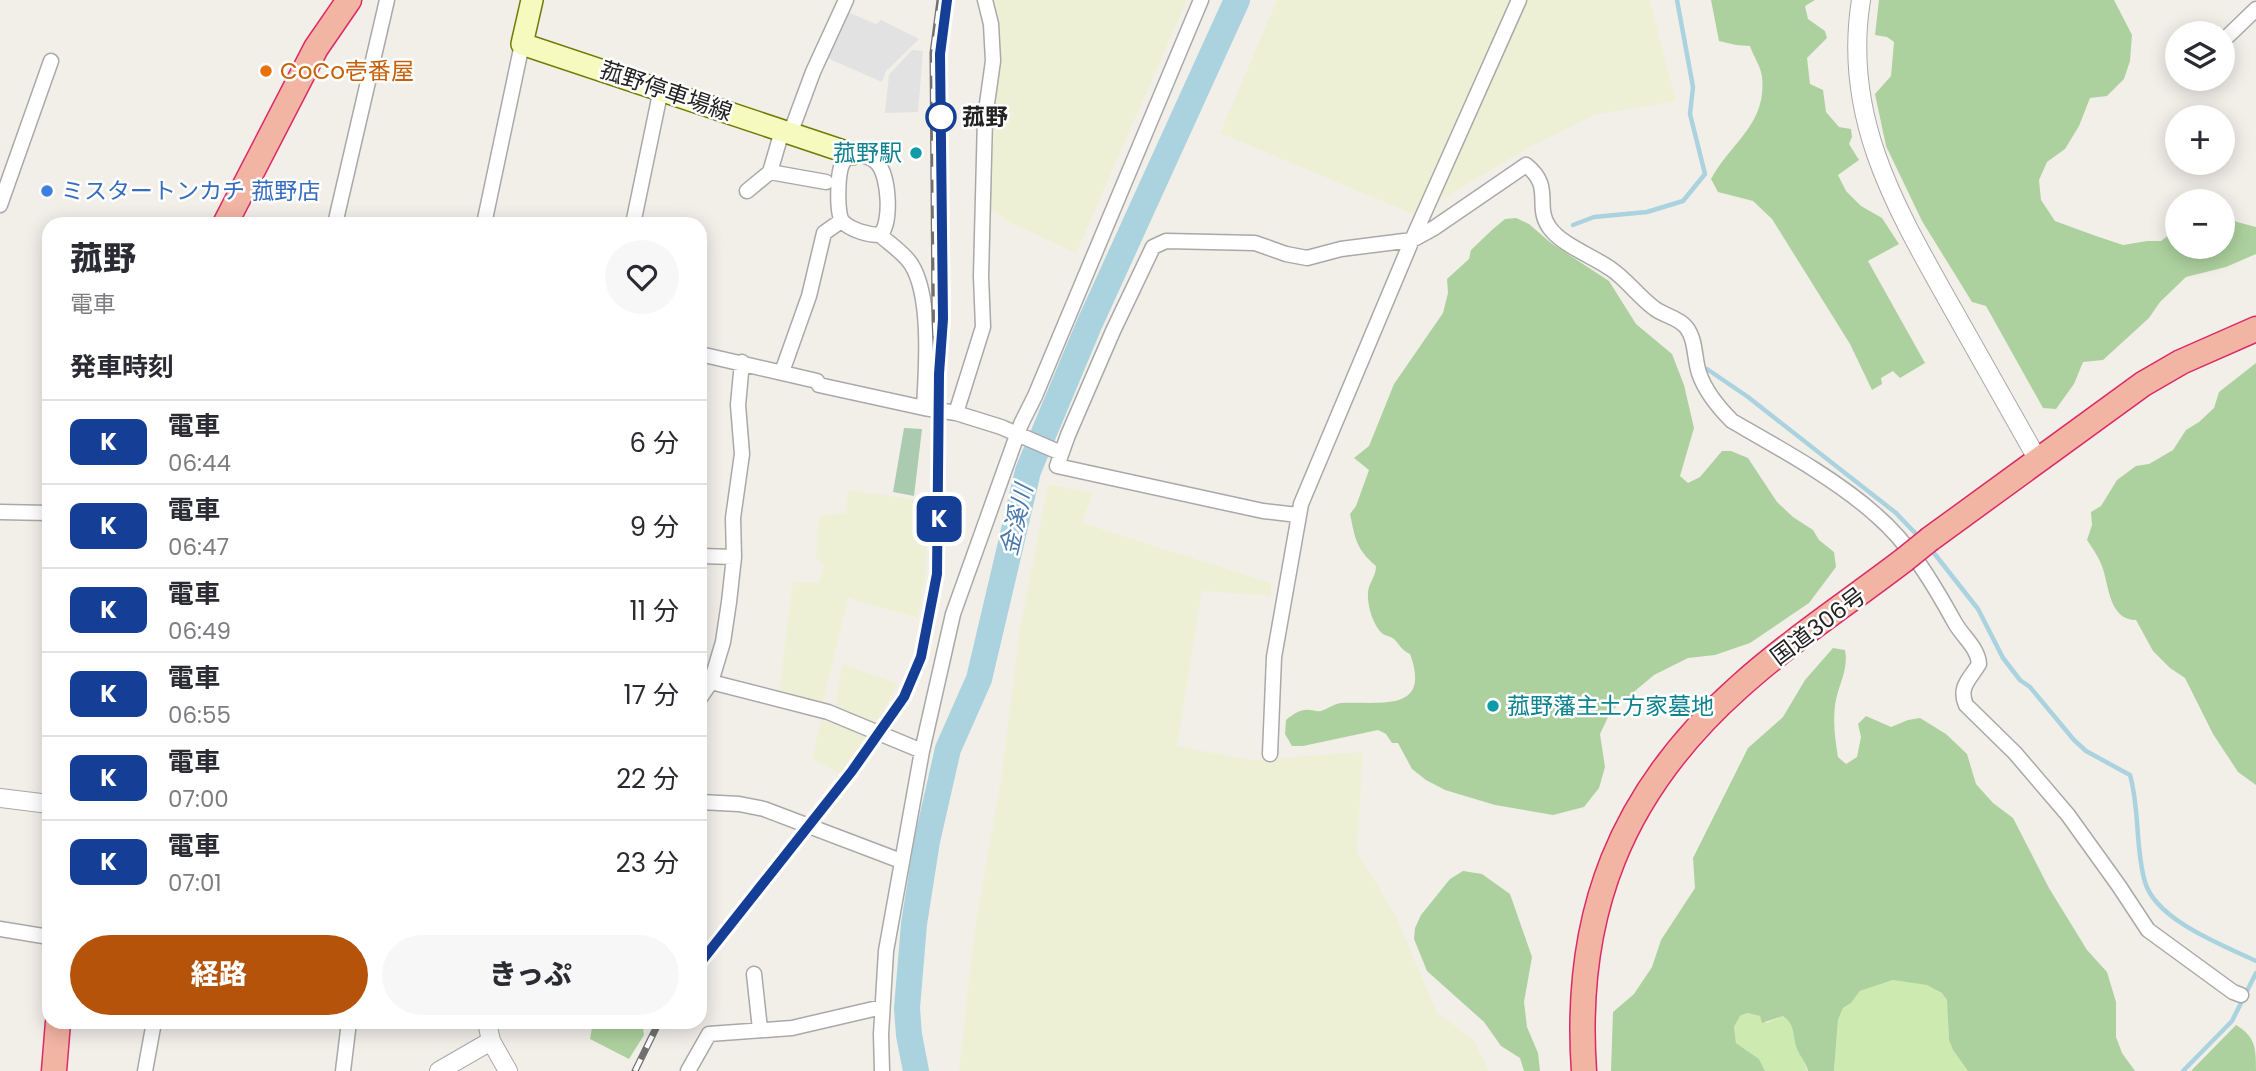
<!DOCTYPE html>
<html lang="ja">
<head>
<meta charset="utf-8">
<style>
	:root { --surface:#fff; --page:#f7f7f7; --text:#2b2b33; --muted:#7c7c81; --line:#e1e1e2; --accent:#b45309 }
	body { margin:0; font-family:Poppins,"Noto Sans JP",sans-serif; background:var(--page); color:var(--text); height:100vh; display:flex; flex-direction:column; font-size:26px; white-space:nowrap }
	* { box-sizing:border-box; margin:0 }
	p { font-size:23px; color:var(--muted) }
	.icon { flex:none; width:38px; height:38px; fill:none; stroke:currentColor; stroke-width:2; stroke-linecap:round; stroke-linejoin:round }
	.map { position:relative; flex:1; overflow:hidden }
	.sheet { position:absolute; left:42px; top:217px; width:665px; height:812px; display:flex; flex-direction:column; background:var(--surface); border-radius:21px; box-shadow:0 4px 18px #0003 }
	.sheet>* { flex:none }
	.badge { padding:0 14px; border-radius:10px; font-size:24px; line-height:46px }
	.fabs { position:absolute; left:2165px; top:21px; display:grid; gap:14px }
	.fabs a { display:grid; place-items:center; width:70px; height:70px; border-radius:50%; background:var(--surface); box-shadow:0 4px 18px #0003; font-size:35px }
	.map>.badge { position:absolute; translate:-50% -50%; box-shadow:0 0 0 4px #fff }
	h2 { padding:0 28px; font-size:26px; line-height:63px }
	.round { display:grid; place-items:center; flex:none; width:74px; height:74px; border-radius:37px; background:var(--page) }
	.overview { display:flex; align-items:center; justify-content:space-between; height:119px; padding:0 28px }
	h1 { font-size:33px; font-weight:800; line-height:52px }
	.cta { display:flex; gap:14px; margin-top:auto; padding:14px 28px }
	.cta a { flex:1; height:80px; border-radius:42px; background:var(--accent); color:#fff; font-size:28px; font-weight:800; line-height:80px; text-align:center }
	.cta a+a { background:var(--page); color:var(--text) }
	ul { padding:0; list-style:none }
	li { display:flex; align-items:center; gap:21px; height:84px; padding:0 28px; border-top:2px solid var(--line) }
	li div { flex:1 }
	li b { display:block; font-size:26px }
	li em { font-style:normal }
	li .badge { min-width:77px; font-weight:700; text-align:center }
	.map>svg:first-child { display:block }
	.farmland { fill:#eef0d5 }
	.grass { fill:#cdebb0 }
	.forest { fill:#add19e }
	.cemetery { fill:#aacbaf }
	.parking { fill:#e2e2e2 }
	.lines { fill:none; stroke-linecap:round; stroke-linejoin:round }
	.stream { stroke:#aad3df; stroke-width:4.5 }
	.river { stroke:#aad3df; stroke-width:26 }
	.minor-casing { stroke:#a9a9a9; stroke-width:17 }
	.tertiary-casing { stroke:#a9a9a9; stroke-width:20 }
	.secondary-casing { stroke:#707d05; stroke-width:24 }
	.trunk-casing { stroke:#dc2a67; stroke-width:27 }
	.minor { stroke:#fff; stroke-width:14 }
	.tertiary { stroke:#fff; stroke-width:18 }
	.secondary { stroke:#f7fabf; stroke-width:21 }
	.trunk { stroke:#f2b4a3; stroke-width:24 }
	.rail-casing { stroke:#707070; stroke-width:7 }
	.rail { stroke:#fff; stroke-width:4.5; stroke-dasharray:13; stroke-linecap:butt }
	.trunk-bridge-casing { stroke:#dc2a67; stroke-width:27; stroke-linecap:butt }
	.trunk-bridge { stroke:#f2b4a3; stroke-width:24 }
	.line-casing { stroke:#fff; stroke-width:16 }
	.line { stroke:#153f97; stroke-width:10 }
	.food-dot { fill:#e8710a; stroke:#fff; stroke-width:2.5 }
	.stop-dot { fill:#fff; stroke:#153f97; stroke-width:3.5 }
	.culture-dot { fill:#0f9aa8; stroke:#fff; stroke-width:2.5 }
	.shop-dot { fill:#3f7fe0; stroke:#fff; stroke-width:2.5 }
	.labels { text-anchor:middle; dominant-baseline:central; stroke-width:5; stroke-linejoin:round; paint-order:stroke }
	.food-label { font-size:23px; fill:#c56008; stroke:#fff; text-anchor:start }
	.street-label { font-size:23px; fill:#222; stroke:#fff }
	.stop-label { font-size:23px; font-weight:bold; fill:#222; stroke:#fff; text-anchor:start }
	.culture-label { font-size:23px; fill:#0d838f; stroke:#fff; text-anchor:end }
	.shop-label { font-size:23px; fill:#366cbe; stroke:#fff; text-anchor:start }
	.water-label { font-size:24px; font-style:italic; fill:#4a7aab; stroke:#fff }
</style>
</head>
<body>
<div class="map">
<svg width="2256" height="1071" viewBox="0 0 2256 1071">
	<rect width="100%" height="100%" fill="#f2efe9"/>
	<path class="farmland" d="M993 0H1187L1076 253 1011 223 987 207 999 73Z
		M1277 0H1650L1676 101 1594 115 1528 148 1415 215 1220 133Z
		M1048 484 1093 493 1082 523 1271 583V596L1202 591 1177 746 1249 760 1363 752 1357 852 1396 916 1437 1013 1473 1039 1489 1071H959L974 935 1002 773 1019 634Z
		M848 490 925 501 927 526 926 571 918 618 848 598 823 702 779 693 793 582 819 583 824 565 816 557 819 516 846 513Z
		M842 664 897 683 876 727 835 710Z
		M821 720 869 734 841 774 812 759Z"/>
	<path class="grass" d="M1893 980C1908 980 1940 982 1947 1000 1951 1011 1947 1026 1949 1038 1951 1051 1962 1060 1968 1071H1834L1838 1020 1843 1008 1851 1003 1860 991Z
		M1747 1013 1760 1016 1766 1023 1783 1016C1796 1025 1792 1036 1797 1049 1800 1057 1806 1062 1807 1071H1765L1759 1059 1736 1043 1734 1027 1740 1016Z"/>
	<path class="forest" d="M1711 0H1815L1805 6 1808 19 1825 31 1827 38 1807 58 1810 84 1823 90 1826 112 1839 127 1851 129 1852 137 1849 144 1859 160 1838 175 1846 191 1861 206 1882 218 1899 244 1868 261 1925 363 1900 378 1893 371 1881 378 1882 384 1872 390 1850 344 1772 219 1753 201 1718 192 1711 179C1731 142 1767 124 1762 77 1761 66 1753 56 1750 46L1736 45 1719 41Z
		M1879 0H2114L2132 35 2130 61 2124 79 2107 96 2090 98 2079 126 2065 149 2047 162 2039 180 2041 200 2055 221 2096 236 2123 245 2147 241H2161L2170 234 2177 219V247H2222L2223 215 2237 222 2256 227V254L2226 267 2186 277 2160 302 2149 318 2103 360 2083 362 2074 384 2056 409 2043 408 1986 306 1972 302 1922 221 1886 146 1875 94 1891 76 1894 42 1887 37 1875 35Z
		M1516 218 1529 224 1551 243 1609 281 1636 324 1672 354 1684 385 1694 428 1680 476 1688 483 1700 477 1722 451H1731L1748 458 1777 502 1793 517 1813 530 1819 540 1834 552 1836 567 1809 603 1750 643 1715 655 1688 658 1654 675 1611 711 1600 734 1605 767 1599 788 1584 807 1553 815 1495 805 1445 790 1426 780 1412 769 1398 743H1392L1386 734 1378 730 1303 746H1292L1285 734 1286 720C1294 714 1300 709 1310 710 1315 710 1316 712 1321 711 1328 709 1333 704 1341 703 1379 701 1432 714 1410 654 1401 650 1400 645 1394 639 1390 636 1387 636 1383 634 1373 626 1367 605 1368 592 1369 582 1376 577 1376 566 1356 549 1355 538 1350 514L1356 506 1369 470 1354 458 1369 446 1394 384 1443 313 1448 293 1447 279 1469 259 1471 250 1493 229 1505 219Z
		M2256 363V785L2238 772 2213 734 2185 678 2170 668 2153 651 2136 620C2110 620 2109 588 2103 569 2100 559 2093 549 2087 540L2092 525 2091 512 2101 506 2117 480 2136 466 2149 464 2173 450 2186 430 2199 422 2214 408 2219 392Z
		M1833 648 1845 650C1849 670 1838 685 1835 705 1833 723 1835 739 1838 757L1846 764 1857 757 1861 737 1858 724 1866 716 1891 727 1908 720 1920 718 1946 734 1967 754 1976 784 1993 803 2013 818 2049 888 2087 950 2107 972 2116 1002V1037L2122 1053 2135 1071H1968L1953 1050 1949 1040 1947 1000 1942 993 1927 985 1893 980 1860 991 1851 1003 1843 1008 1838 1020 1834 1071H1808C1806 1062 1800 1057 1797 1049 1792 1036 1796 1025 1783 1016L1762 1023 1760 1016 1747 1013 1740 1016 1734 1027 1736 1043 1759 1059 1765 1071H1611L1613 1012 1634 994 1652 967 1661 940 1695 888 1693 858 1748 748 1783 717 1805 680Z
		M1463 871 1482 874 1510 894 1532 957 1524 1002 1527 1027 1538 1053 1540 1071H1524L1520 1058 1501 1046 1484 1022 1427 971 1414 939 1415 928 1421 915 1450 879Z
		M593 1022H642L644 1035 629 1059 590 1039Z
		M2236 1025C2256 1037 2256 1049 2256 1071H2191Z"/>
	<path class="cemetery" d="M904 428 922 429 914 496 893 492Z"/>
	<path class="parking" d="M845 11 876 24 881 20 919 39 886 71 882 82 825 57Z
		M912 50 923 51 918 112 885 113 889 75Z"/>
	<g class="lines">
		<path class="stream" d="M1573 225 1594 217 1647 212 1683 201 1705 174 1690 114 1693 87 1677 0
			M1707 369 1748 397 1896 513 1919 537
			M1930 548 1978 609 2003 658 2020 680 2030 687 2074 740 2086 751 2130 775C2140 810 2135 848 2145 882 2156 920 2222 945 2256 961
			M2183 1071 2232 1021 2256 973"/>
		<path class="river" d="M916 1071 909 1035 907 1008 914 924 927 841 948 749 979 679 1028 471 1089 325 1237 0"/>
		<defs>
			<path id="minor" d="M2228 36 2256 9
				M790 134 813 72 846 0
				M852 154C861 155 872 156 878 164 889 177 892 223 880 235 868 235 851 230 843 222 836 215 838 177 841 167 843 161 847 157 852 154Z
				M770 172 826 182
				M747 191 770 172 782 131
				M0 205 51 61
				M335 224 387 0
				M484 224 522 44
				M633 224 661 89
				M880 235C890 244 904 253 911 264 932 296 926 371 924 408
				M700 354 817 381 819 385 924 408 956 413 1001 427 1061 453
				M782 372 809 296 824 233 841 221
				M956 413 983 327 981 276 985 118 993 61 991 24 985 0
				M0 512 49 513
				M1298 515 1263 511 1057 466 1068 435 1113 331 1153 247 1166 241 1255 243 1286 254 1307 258 1341 249 1412 240 1434 228 1526 165C1554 187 1534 205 1549 227 1561 245 1593 256 1611 269 1626 279 1639 297 1654 308 1664 316 1678 317 1686 327 1696 339 1694 358 1699 373 1705 391 1719 408 1732 421 1779 448 1836 479 1876 515 1910 544 1934 585 1955 623 1963 637 1978 648 1979 664 1970 679 1958 687 1966 705L2015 753 2068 815 2119 886 2148 930 2233 992 2241 995
				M700 556 734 557
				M711 682 828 712 922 751
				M700 698 711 682 723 642 729 602 734 557 733 518 742 454 738 405 742 362
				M1270 754 1274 657 1301 504 1412 240 1519 0
				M700 802 739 804 764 809 901 861
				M0 929 49 937
				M754 974 760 1029
				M145 1071 154 1022
				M343 1071 349 1022
				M688 1071 709 1034 792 1028 882 1007
				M882 1071 881 1034 886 951 922 751 953 614 1021 424 1035 396 1201 0"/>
			<path id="tertiary" d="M1861 0C1842 118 1896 208 1951 306 1980 357 2009 408 2038 460
				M0 798 49 804
				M487 1022 491 1041 508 1071
				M439 1071 491 1041"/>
			<path id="secondary" d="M532 0 522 44 852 154"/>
			<path id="trunk" d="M225 224 316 48 349 0
				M1930 539 2143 384 2181 362 2256 329
				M54 1071 58 1022
				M1584 1071C1573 914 1621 792 1739 687 1790 641 1849 602 1904 560"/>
		</defs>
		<use href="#minor" class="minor-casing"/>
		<use href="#tertiary" class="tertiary-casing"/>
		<use href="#secondary" class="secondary-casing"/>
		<use href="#trunk" class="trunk-casing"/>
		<use href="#minor" class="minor"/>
		<use href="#tertiary" class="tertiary"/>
		<use href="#secondary" class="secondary"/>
		<use href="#trunk" class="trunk"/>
		<defs>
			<path id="rail" d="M700 963 852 771 904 697 921 657 938 574 939 410 935 320 933 53 940 0
				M635 1071 659 1022"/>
		</defs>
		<use href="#rail" class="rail-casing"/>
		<use href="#rail" class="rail"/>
		<defs>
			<path id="trunk-bridge" d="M1904 560 1930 539"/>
		</defs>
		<use href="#trunk-bridge" class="trunk-bridge-casing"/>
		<use href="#trunk-bridge" class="trunk-bridge"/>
	</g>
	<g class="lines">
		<defs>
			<path id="line" d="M700 963 852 771 904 697 921 657 937 574 939 374 943 319 940 54 947 0"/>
		</defs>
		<use href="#line" class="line-casing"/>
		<use href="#line" class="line"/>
	</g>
	<circle class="food-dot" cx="266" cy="71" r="7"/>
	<circle class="stop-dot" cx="941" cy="117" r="14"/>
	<g class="culture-dot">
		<circle cx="916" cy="153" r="7"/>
		<circle cx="1493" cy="706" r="7"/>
	</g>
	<circle class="shop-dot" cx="47" cy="191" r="7"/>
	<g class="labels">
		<g class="food-label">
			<text x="280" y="71">CoCo壱番屋</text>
		</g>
		<g class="street-label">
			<text transform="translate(666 91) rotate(19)">菰野停車場線</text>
			<text transform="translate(1818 626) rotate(-37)">国道306号</text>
		</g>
		<g class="stop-label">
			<text x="962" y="117">菰野</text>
		</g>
		<g class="culture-label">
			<text x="902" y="153">菰野駅</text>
			<text x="1507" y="706" text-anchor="start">菰野藩主土方家墓地</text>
		</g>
		<g class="shop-label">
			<text x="61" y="191">ミスタートンカチ 菰野店</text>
		</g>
		<g class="water-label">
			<text transform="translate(1016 520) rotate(-77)">金溪川</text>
		</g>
	</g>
</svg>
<div class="fabs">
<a><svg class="icon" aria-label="layers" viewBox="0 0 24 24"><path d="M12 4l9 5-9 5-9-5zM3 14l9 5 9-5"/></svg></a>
<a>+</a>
<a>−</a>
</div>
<b class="badge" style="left:939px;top:519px;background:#153f97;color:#fff">K</b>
<section class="sheet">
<div class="overview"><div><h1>菰野</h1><p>電車</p></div><a class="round"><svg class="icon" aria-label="heart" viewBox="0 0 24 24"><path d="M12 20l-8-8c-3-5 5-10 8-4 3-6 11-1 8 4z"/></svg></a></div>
<h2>発車時刻</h2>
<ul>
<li><span class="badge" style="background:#153f97;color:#fff">K</span><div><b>電車</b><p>06:44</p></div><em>6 分</em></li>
<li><span class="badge" style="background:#153f97;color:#fff">K</span><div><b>電車</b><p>06:47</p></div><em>9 分</em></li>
<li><span class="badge" style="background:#153f97;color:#fff">K</span><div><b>電車</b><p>06:49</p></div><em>11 分</em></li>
<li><span class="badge" style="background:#153f97;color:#fff">K</span><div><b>電車</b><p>06:55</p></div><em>17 分</em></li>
<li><span class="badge" style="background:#153f97;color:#fff">K</span><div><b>電車</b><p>07:00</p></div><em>22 分</em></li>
<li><span class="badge" style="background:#153f97;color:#fff">K</span><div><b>電車</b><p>07:01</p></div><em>23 分</em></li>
</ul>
<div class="cta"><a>経路</a><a>きっぷ</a></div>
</section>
</div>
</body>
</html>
